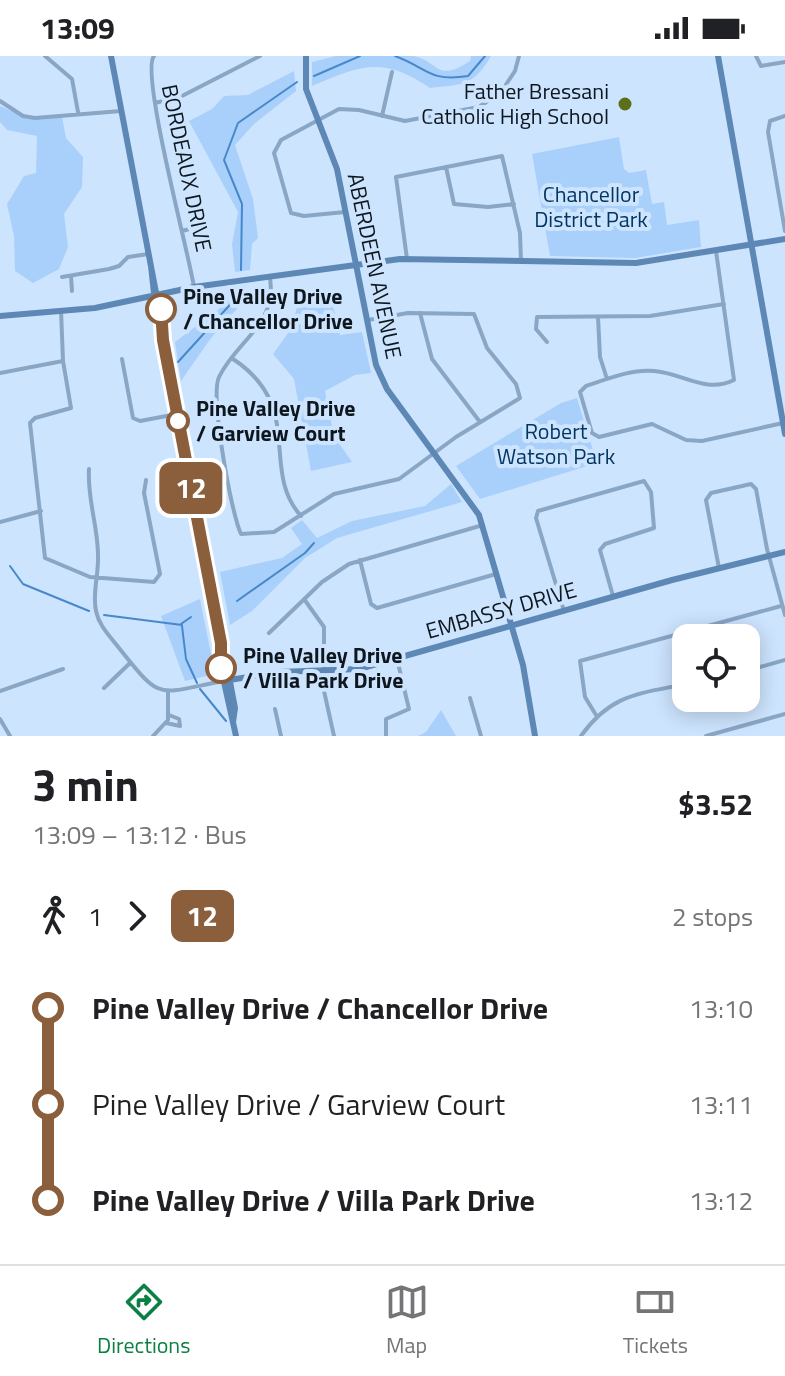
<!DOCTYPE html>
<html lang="en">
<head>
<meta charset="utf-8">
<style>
	:root { --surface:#fff; --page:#f6f6f6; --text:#202124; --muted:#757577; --line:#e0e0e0; --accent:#0b8043 }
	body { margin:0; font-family:"Titillium Web",sans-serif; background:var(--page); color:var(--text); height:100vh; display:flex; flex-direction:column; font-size:30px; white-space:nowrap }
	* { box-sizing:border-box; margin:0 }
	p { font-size:26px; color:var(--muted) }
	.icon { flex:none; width:44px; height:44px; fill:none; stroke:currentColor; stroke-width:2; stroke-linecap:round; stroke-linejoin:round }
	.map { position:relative; height:680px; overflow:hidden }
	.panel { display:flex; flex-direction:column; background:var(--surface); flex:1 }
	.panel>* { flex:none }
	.badge { padding:0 16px; border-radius:12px; font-size:28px; line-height:52px }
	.tools { position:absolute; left:672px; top:568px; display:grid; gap:16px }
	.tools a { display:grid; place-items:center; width:88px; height:88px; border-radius:16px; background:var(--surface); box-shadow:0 4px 20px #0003; font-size:40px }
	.map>.badge { position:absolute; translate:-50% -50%; box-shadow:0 0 0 4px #fff }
	.legs { display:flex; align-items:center; gap:12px; height:88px; padding:0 32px; font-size:26px }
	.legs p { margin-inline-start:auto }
	.overview { display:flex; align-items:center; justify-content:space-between; height:136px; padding:0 32px }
	h1 { font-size:44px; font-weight:700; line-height:60px }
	ul { padding:0 32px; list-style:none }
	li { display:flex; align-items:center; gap:28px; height:96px; font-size:30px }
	li i { display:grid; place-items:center; width:12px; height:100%; margin:0 10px; background:currentColor }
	li i::after { content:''; width:20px; height:20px; margin:-10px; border:6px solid; border-radius:50%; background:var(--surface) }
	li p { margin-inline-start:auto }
	li:first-child i { background:linear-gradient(#0000 50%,currentColor 0) }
	li:last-child i { background:linear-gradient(currentColor 50%,#0000 0) }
	.status { display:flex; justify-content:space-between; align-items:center; height:56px; padding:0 40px; background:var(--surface); direction:ltr }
	.status svg { height:22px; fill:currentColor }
	.tab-bar { display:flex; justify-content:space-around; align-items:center; height:112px; border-top:2px solid var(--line); background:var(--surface); font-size:22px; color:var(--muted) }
	.tab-bar a { display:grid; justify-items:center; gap:4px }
	.tab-bar .active { color:var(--accent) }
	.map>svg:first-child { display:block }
	.green { fill:#a9d0fa }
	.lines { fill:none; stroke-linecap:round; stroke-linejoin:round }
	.stream { stroke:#4688cb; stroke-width:2 }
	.street { stroke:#89a6c5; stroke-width:4 }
	.secondary { stroke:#5d88b5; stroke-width:6 }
	.line-1-casing { stroke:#fff; stroke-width:18 }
	.line-1 { stroke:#8b5e3c; stroke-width:12 }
	.poi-dot { fill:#5b6f1d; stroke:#cde4fe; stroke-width:3 }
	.stop-1-dot { fill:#fff; stroke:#8b5e3c; stroke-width:4 }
	.labels { text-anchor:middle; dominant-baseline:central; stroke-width:8; stroke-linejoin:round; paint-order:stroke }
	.poi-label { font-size:22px; fill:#0e161e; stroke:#cde4fe; text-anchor:end }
	.street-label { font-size:22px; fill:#0e161e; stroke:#cde4fe }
	.park-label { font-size:22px; fill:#01345f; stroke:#cde4fe }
	.stop-label { font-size:22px; font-weight:bold; fill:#0e161e; stroke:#cde4fe; text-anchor:start }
</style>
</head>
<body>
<div class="status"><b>13:09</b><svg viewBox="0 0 49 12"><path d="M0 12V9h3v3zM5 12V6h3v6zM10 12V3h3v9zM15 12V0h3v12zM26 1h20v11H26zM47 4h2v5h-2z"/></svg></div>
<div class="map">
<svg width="785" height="680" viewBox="0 0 785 680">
	<rect width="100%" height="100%" fill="#cde4fe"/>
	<path class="green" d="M336 0C360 0 388 0 413 0 439 4 435 28 470 5L471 0H491C473 31 463 28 430 32 382 0 362 9 312 30V6Z
		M294 15 296 35 254 68 235 89 253 143 258 182 252 188 250 214 235 216 232 188 238 156 189 65 212 53 224 40 248 39Z
		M0 50 31 63 62 61 66 82 83 101 82 131 64 158 68 191 59 213 33 227 15 215 14 180 7 148 24 120 36 117 37 80 7 74 0 66Z
		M619 81 624 113 629 117 646 114 652 148 664 146 667 169 699 164 701 191 635 202 550 200 532 98Z
		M246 229 244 245 211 282 181 325 175 286 228 246 237 231Z
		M331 242 340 279 362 276 371 317 355 319 325 335 334 380 352 406 311 415 294 323 273 298 291 273 299 243Z
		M577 342 597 407 480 443 456 410 561 347Z
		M451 428 462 446 337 482 305 502 252 555 230 569 220 516 282 502 302 488 291 472 302 464 317 482 352 465 425 450Z
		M200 543 215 618 185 625 161 560Z
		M441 654 456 680H418L426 676Z"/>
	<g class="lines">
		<path class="stream" d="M395 0C428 12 428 26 468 20L485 0
			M314 20 360 0
			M241 214 242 148 224 104 238 67 297 26
			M178 306 237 241 240 232
			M10 510 23 528 89 555
			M237 545 305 497 314 487
			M104 559 182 569
			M181 568 191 561
			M182 570 186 603 197 627
			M200 633 226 665"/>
		<path class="street" d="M45 0 72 23 78 56
			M154 0C140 16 189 198 194 231
			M756 0 761 10 785 6
			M0 45 23 60 35 62 121 55
			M155 47 180 41 260 0
			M382 60 392 16
			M785 60 770 65 768 76 785 175
			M446 111 454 148 488 151 514 148
			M345 156 304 160 291 157 274 97 281 84 339 53 359 54 405 65 479 51 501 36 515 15 519 0
			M182 175 208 168
			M716 195 734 324C705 338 683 317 654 315 631 313 607 323 586 330L580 336 592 377 599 381 652 368 686 384 702 385 783 367
			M407 203 396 121 502 100 520 177 521 205
			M71 220 72 235
			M62 221 109 213 119 210 128 201 148 198
			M270 222C277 269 237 284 219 321 210 340 231 457 241 478L274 476 334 438 399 423 456 381 520 342 516 328 487 292 474 258 408 257 368 264
			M61 254 63 305 71 352 35 362 30 367 45 502 90 521 154 526 160 518 144 437 146 424
			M420 257 432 303 480 366
			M598 261 600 301 607 323
			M547 286 536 273 537 261 650 260 724 248
			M122 303 133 362 140 365 177 358
			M233 303C306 351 259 413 301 460
			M0 317 63 305
			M89 413C87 443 98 470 98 499 99 518 92 537 96 555 99 570 110 580 119 592 162 646 156 638 223 625
			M0 466 41 455
			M360 504 371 548 377 552 496 518
			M719 512 706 444 711 437 751 428 756 433 767 493 785 559
			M304 543 324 571V635L334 680
			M564 555 536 462 538 455 644 425 651 436 654 472 605 488 600 494 613 540
			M269 577 322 526 349 508 483 469
			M746 615 785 604
			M104 632 130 607
			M0 635 63 613
			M470 642 481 680
			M275 653 281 680
			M596 659 585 641 580 605 781 550
			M0 663 10 680
			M166 667 180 670 179 663 169 659
			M153 680 168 664V635
			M386 680V663L409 653 397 603
			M581 680C611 638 638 638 686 628
			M706 680 785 658"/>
		<path class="secondary" d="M111 0 235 652 233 666
			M306 0V33L337 113 376 309 387 333 479 459 523 609 535 680
			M718 0 785 378
			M151 210 158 274 163 284
			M0 260 95 252 194 231 400 203 636 207 785 183
			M221 587 218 599 236 680
			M223 625 279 616 359 613 672 524 785 496"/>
	</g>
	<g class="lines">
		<defs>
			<path id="line-1" d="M161 253 163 284 221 587V612"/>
		</defs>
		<use href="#line-1" class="line-1-casing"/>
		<use href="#line-1" class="line-1"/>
	</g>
	<circle class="poi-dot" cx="625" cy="48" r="8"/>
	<g class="stop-1-dot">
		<circle cx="161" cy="253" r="14"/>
		<circle cx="178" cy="365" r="10"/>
		<circle cx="221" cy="612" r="14"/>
	</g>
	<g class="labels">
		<g class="poi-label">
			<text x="609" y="35">Father Bressani<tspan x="609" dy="25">Catholic High School</tspan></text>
		</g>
		<g class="street-label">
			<text transform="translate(187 112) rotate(78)">BORDEAUX DRIVE</text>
			<text transform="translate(375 210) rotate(78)">ABERDEEN AVENUE</text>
			<text transform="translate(501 554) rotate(-16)">EMBASSY DRIVE</text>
		</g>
		<g class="park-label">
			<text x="591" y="138">Chancellor<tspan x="591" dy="25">District Park</tspan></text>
			<text x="556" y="375">Robert<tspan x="556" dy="25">Watson Park</tspan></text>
		</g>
		<g class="stop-label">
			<text x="183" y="240">Pine Valley Drive<tspan x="183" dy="25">/ Chancellor Drive</tspan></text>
			<text x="196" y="352">Pine Valley Drive<tspan x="196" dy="25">/ Garview Court</tspan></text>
			<text x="243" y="599">Pine Valley Drive<tspan x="243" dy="25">/ Villa Park Drive</tspan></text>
		</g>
	</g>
</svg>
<div class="tools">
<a><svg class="icon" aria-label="locate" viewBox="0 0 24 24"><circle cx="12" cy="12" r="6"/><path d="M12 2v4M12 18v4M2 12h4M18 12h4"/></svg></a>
</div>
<b class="badge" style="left:191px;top:432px;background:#8b5e3c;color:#fff">12</b>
</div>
<section class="panel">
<div class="overview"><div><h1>3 min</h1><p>13:09 – 13:12 · Bus</p></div><b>$3.52</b></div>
<div class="legs"><svg class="icon" aria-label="walk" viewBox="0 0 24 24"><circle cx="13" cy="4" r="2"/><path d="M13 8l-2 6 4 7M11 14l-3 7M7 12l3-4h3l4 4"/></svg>1<svg class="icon" aria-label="forward" viewBox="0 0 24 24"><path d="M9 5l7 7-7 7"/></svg><b class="badge" style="background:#8b5e3c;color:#fff">12</b><p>2 stops</p></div>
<ul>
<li><i style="color:#8b5e3c"></i><b>Pine Valley Drive / Chancellor Drive</b><p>13:10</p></li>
<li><i style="color:#8b5e3c"></i><span>Pine Valley Drive / Garview Court</span><p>13:11</p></li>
<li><i style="color:#8b5e3c"></i><b>Pine Valley Drive / Villa Park Drive</b><p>13:12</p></li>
</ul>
</section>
<nav class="tab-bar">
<a class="active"><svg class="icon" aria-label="directions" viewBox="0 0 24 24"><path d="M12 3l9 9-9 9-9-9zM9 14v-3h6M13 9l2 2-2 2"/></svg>Directions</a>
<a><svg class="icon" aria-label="map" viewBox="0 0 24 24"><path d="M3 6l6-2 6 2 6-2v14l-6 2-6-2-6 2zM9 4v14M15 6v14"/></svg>Map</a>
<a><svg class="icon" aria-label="tickets" viewBox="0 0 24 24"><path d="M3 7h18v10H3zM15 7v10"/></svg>Tickets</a>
</nav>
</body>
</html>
